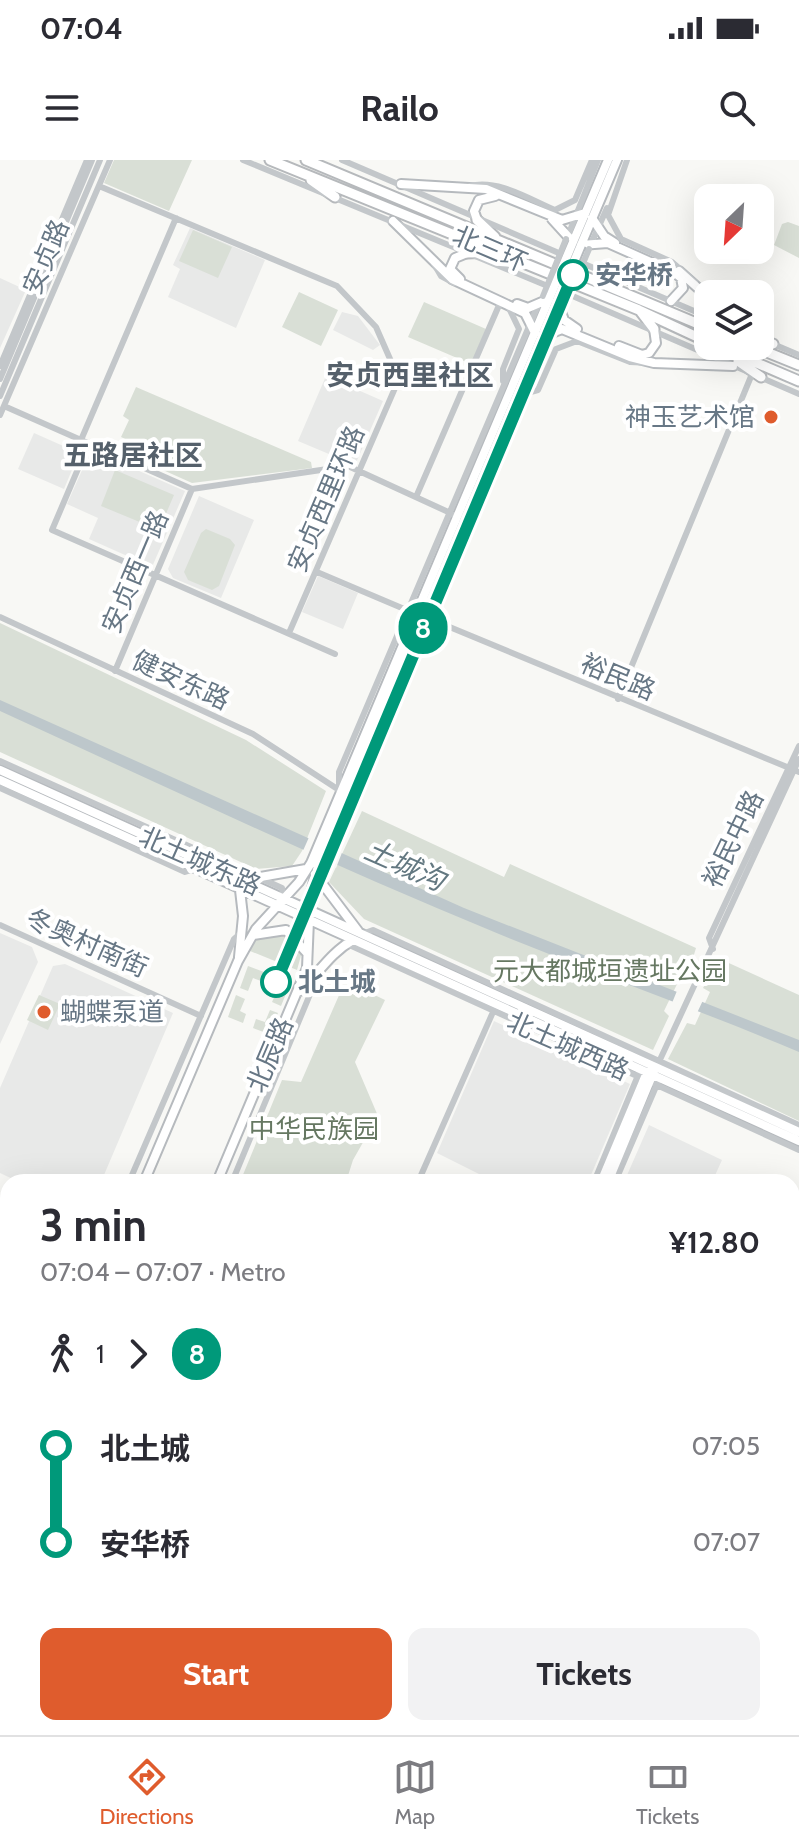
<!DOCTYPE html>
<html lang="en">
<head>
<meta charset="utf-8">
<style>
	:root { --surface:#fff; --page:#f2f2f3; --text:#2b2b33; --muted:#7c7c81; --line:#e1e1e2; --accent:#df5c2d }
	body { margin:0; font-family:Cabin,"Noto Sans SC",sans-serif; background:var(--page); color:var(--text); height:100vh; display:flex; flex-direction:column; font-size:30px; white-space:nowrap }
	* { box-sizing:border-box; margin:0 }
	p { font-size:26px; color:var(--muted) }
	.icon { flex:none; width:44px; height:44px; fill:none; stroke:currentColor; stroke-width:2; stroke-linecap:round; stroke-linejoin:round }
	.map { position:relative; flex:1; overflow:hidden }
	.sheet { position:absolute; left:0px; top:1014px; width:800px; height:562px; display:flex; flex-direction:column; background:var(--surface); border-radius:24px 24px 0 0; box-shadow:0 8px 32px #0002 }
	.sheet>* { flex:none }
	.badge { padding:0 16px; border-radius:26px; font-size:28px; line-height:52px }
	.needle { width:52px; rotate:205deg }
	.buttons { position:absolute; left:694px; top:24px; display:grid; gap:16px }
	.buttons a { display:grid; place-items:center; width:80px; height:80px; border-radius:16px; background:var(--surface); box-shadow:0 8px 32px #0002; font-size:40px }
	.map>.badge { position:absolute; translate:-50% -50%; box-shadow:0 0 0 4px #fff }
	.legs { display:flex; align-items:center; gap:12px; height:88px; padding:0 40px; font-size:26px }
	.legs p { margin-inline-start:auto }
	.headline { display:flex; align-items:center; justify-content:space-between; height:136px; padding:0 40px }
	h1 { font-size:44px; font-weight:700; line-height:60px }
	.button { display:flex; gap:16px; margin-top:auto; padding:16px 40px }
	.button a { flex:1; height:92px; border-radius:16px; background:var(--accent); color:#fff; font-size:32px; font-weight:700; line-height:92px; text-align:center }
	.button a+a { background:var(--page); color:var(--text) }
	ul { padding:0 40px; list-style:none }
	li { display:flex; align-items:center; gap:28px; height:96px; font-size:30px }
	li i { display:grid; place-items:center; width:12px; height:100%; margin:0 10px; background:currentColor }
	li i::after { content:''; width:20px; height:20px; margin:-10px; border:6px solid; border-radius:50%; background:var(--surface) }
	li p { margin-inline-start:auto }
	li:first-child i { background:linear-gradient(#0000 50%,currentColor 0) }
	li:last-child i { background:linear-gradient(currentColor 50%,#0000 0) }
	.status { display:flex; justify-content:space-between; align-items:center; height:56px; padding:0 40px; background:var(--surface); direction:ltr }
	.status svg { height:22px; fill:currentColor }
	header { display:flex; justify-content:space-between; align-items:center; height:104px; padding:0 40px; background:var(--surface); font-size:36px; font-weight:700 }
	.dock { display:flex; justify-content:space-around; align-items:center; height:112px; border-top:2px solid var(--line); background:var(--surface); font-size:22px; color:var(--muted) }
	.dock a { display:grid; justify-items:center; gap:4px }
	.dock .on { color:var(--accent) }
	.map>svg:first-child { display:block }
	.built { fill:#e8e9e8 }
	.green { fill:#d9dfd6 }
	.water { fill:#bdc7cb }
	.pier { fill:#f8f8f5 }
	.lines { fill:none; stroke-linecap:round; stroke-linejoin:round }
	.major-casing { stroke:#b6babe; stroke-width:12 }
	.highway-casing { stroke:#b6b9bc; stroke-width:13 }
	.minor { stroke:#c3c7ca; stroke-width:6 }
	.major { stroke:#fff; stroke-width:8 }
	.highway { stroke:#fff; stroke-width:9 }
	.major-bridge-casing { stroke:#b6babe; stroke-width:12; stroke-linecap:butt }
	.minor-bridge { stroke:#c3c7ca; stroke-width:6 }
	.major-bridge { stroke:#fff; stroke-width:8 }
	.line-1-casing { stroke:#fff; stroke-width:18 }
	.line-1 { stroke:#00997a; stroke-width:12 }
	.stop-1-dot { fill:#fff; stroke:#00997a; stroke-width:4 }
	.poi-dot { fill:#df5c2d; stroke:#fff; stroke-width:3 }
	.labels { text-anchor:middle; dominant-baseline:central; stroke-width:8; stroke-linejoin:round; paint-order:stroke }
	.street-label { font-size:26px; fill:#677785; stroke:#fff }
	.stop-label { font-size:26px; font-weight:bold; fill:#677785; stroke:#fff; text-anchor:start }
	.poi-label { font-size:26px; fill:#677785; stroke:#fff; text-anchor:end }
	.park-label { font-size:26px; fill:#667862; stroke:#fff }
	.neighbourhood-label { font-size:28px; font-weight:bold; fill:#55606b; stroke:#fff }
	.water-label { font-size:28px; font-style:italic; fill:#637881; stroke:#fff }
</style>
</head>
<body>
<div class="status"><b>07:04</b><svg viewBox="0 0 49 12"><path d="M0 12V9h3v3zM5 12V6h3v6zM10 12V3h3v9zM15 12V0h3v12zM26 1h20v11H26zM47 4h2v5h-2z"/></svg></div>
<header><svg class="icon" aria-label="menu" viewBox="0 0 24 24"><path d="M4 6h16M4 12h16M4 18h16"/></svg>Railo<svg class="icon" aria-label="search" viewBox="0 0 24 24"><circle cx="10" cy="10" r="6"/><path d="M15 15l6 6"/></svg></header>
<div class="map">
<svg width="799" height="1575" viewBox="0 0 799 1575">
	<rect width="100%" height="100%" fill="#f8f8f5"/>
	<path class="built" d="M190 68 265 100 236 168 168 137 180 109 173 105Z
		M0 118 26 130 0 188Z
		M342 152 358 156 380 185 373 190 333 170Z
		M326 216 383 241 355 305 298 281Z
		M34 273 79 293 64 329 18 309Z
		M91 290 185 331 152 407 89 379 98 358 67 344Z
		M199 336 254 360 221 438 173 418 168 409Z
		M318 416 358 433 343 469 302 452Z
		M0 773 32 787 38 802 0 884Z
		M65 804 173 853 101 1022H19L0 1013V928L53 806Z
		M494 861 630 924 588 1022H495L437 993Z
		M649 965 722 1000 712 1022H624Z"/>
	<path class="green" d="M114 0H192L169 51 104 23Z
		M788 62 799 66V98L774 85 782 64Z
		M193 70 232 87 218 118 179 101Z
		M299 132 338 150 321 186 282 167Z
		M424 142 486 169 471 204 408 177Z
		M136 227 311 302 312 308 192 323 134 297V283L121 277 129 260 123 256Z
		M115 310 174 335 159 370 101 346Z
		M206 369 230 379 235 385 219 426 212 430 188 420 184 412 201 373Z
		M0 463 246 580 326 631 302 691 292 706 256 709 0 592Z
		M362 651 504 717 510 704 696 788 686 821 680 818 664 851 669 856 653 890 364 759 329 722Z
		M280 770 302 792 297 810 250 791 258 776Z
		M720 799 799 835V961L668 899 687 863 695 865 710 832 703 828Z
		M248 806 264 812 261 821 253 818 248 831 240 828Z
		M276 818 290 824 281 846 272 842 278 829 272 826Z
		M358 827 385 840 355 902 378 956 353 1000 346 1022H240L282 920 301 922 340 833Z
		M39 835 60 844 48 870 27 860Z
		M236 835 245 839 240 851 246 854 243 863 228 857Z
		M270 850 278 853 269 874 253 868 256 859 265 862Z
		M0 1162 8 1165V1253L0 1272Z
		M27 1568H279L293 1575H28Z"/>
	<path class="water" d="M0 540 464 748 799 880V892C700 850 599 815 499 774 331 705 166 627 0 551Z
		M156 1568H186L193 1575H149Z"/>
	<path class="pier" d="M310 675 343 690 336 708 302 693Z
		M679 826 705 836 697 853 672 843Z"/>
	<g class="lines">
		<defs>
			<path id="major" d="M617 0 581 85 608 83 675 113 681 118 683 128 671 141
				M401 24 486 29 562 60 585 53
				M592 58 604 76 615 83
				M552 59 573 82
				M477 60 474 51 479 40 495 36
				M393 61 452 119 525 153 535 173
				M573 82 608 0
				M679 111 708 137
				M460 119 450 109 455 98 467 93
				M557 142 564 160 577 169
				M517 144 528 148 549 139
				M542 177 562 169 630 197 654 203 733 206
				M619 186 642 195 649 193 656 183 654 169
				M0 610 799 972
				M0 620 799 981
				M315 714 358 771
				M243 720 306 709
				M253 775 286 770 307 793
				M239 797 243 756 240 730
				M300 831C319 813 330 793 353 780
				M144 1022 238 801 256 769 299 722 311 703 549 139
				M217 1022 307 808 310 736 318 706 557 142
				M601 1022 647 912 652 910
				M608 1022 654 911
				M0 1132 8 1136
				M0 1144 8 1148
				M0 1361 8 1342
				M792 1468 799 1471
				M792 1478 799 1481
				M0 1534 8 1515
				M366 1575 369 1568
				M375 1575 378 1568"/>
			<path id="highway" d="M270 0 639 150 708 182
				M306 0 708 168
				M311 20 335 37
				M477 60 495 77
				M467 93 491 92
				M641 152 654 169
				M760 181 773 184
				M717 186 799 221
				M752 186 799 205
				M738 201 761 217"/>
		</defs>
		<use href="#major" class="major-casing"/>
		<use href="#highway" class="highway-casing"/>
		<path class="minor" d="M243 0 550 127
			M342 0 708 157
			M627 0 608 55 621 79 672 102 695 122
			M99 26 337 126 376 167 394 208 395 228 289 473
			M470 26C498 19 529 39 555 50L575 40 592 0
			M567 78 598 0
			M590 86 607 48
			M434 104 441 116 454 123
			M568 134 799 234
			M773 184 799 195
			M0 206 87 0
			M0 219 92 0
			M503 221V209L519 169 508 146
			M527 233 538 230 556 189 577 181 630 202 651 203
			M0 236 100 0
			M4 246 192 329 348 306 457 356
			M0 255 110 0
			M81 280 176 58
			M89 283 52 370 335 494
			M416 337 500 143
			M317 412 409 451
			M423 456 799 612
			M0 457 253 574 339 630
			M115 511 192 329
			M618 539 752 214
			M0 601 282 728 284 739
			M0 628 185 712 195 709
			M339 630V612L539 143
			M316 714 327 710 562 152
			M0 765 201 856
			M362 774 373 770 799 965
			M345 783 799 990
			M713 789 709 778 799 586
			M658 904 799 599
			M129 1022 234 779 241 773
			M232 1022 318 815
			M418 1022 493 852
			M594 1022 639 913
			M615 1022 658 922
			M0 1228 8 1232
			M792 1270 799 1271
			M0 1326 8 1307
			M0 1538 8 1542
			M18 1568 19 1575
			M359 1575 362 1568
			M382 1575 385 1568
			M673 1575 676 1568
			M717 1575H721"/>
		<use href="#major" class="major"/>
		<use href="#highway" class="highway"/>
		<defs>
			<path id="major-bridge" d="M549 139 573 82
				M557 142 581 85"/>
		</defs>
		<use href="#major-bridge" class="major-bridge-casing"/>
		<path class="minor-bridge" d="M543 136 566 79
			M565 146 589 89"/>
		<use href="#major-bridge" class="major-bridge"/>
	</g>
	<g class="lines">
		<defs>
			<path id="line-1" d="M276 822 573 115"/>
		</defs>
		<use href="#line-1" class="line-1-casing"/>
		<use href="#line-1" class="line-1"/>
	</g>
	<g class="stop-1-dot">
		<circle cx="573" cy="115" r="14"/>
		<circle cx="276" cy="822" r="14"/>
	</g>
	<g class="poi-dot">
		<circle cx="771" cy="257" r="8"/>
		<circle cx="44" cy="852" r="8"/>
	</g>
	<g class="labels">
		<g class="street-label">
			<text transform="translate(490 89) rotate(23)">北三环</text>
			<text transform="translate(46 97) rotate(-67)">安贞路</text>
			<text transform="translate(326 339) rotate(-67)">安贞西里环路</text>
			<text transform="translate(135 412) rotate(-67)">安贞西一路</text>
			<text transform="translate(618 517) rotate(23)">裕民路</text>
			<text transform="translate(181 520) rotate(25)">健安东路</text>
			<text transform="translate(733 679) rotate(-64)">裕民中路</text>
			<text transform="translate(200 701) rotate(24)">北土城东路</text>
			<text transform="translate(87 783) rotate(24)">冬奥村南街</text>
			<text transform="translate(568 886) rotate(24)">北土城西路</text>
			<text transform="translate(270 895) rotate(-67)">北辰路</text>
		</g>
		<g class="stop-label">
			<text x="595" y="115">安华桥</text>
			<text x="298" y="822">北土城</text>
		</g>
		<g class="poi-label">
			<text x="755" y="257">神玉艺术馆</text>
			<text x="60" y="852" text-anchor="start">蝴蝶泵道</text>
		</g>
		<g class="park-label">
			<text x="610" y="811">元大都城垣遗址公园</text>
			<text x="314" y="969">中华民族园</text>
		</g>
		<g class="neighbourhood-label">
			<text x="410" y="215">安贞西里社区</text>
			<text x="133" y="295">五路居社区</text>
		</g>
		<g class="water-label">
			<text transform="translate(405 705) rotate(24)">土城沟</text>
		</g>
	</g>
</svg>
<div class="buttons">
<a><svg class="needle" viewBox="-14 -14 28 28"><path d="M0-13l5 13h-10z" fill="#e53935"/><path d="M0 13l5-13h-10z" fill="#7c7c81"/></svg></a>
<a><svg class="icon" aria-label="layers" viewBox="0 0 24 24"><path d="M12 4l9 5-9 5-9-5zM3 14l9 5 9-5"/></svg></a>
</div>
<b class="badge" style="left:423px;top:468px;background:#00997a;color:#fff">8</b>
<section class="sheet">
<div class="headline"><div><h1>3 min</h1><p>07:04 – 07:07 · Metro</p></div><b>¥12.80</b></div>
<div class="legs"><svg class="icon" aria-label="walk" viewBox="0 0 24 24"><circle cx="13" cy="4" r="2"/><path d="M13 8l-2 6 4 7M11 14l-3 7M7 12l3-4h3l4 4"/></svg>1<svg class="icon" aria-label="forward" viewBox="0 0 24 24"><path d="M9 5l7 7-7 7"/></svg><b class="badge" style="background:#00997a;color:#fff">8</b></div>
<ul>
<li><i style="color:#00997a"></i><b>北土城</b><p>07:05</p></li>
<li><i style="color:#00997a"></i><b>安华桥</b><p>07:07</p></li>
</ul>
<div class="button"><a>Start</a><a>Tickets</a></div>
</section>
</div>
<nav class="dock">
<a class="on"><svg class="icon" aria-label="directions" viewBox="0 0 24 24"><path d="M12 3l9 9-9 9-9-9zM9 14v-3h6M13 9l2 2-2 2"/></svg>Directions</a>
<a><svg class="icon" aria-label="map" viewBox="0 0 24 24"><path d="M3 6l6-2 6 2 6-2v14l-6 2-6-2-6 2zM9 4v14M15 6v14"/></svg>Map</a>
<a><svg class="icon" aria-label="tickets" viewBox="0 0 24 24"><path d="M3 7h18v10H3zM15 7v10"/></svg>Tickets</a>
</nav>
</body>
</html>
